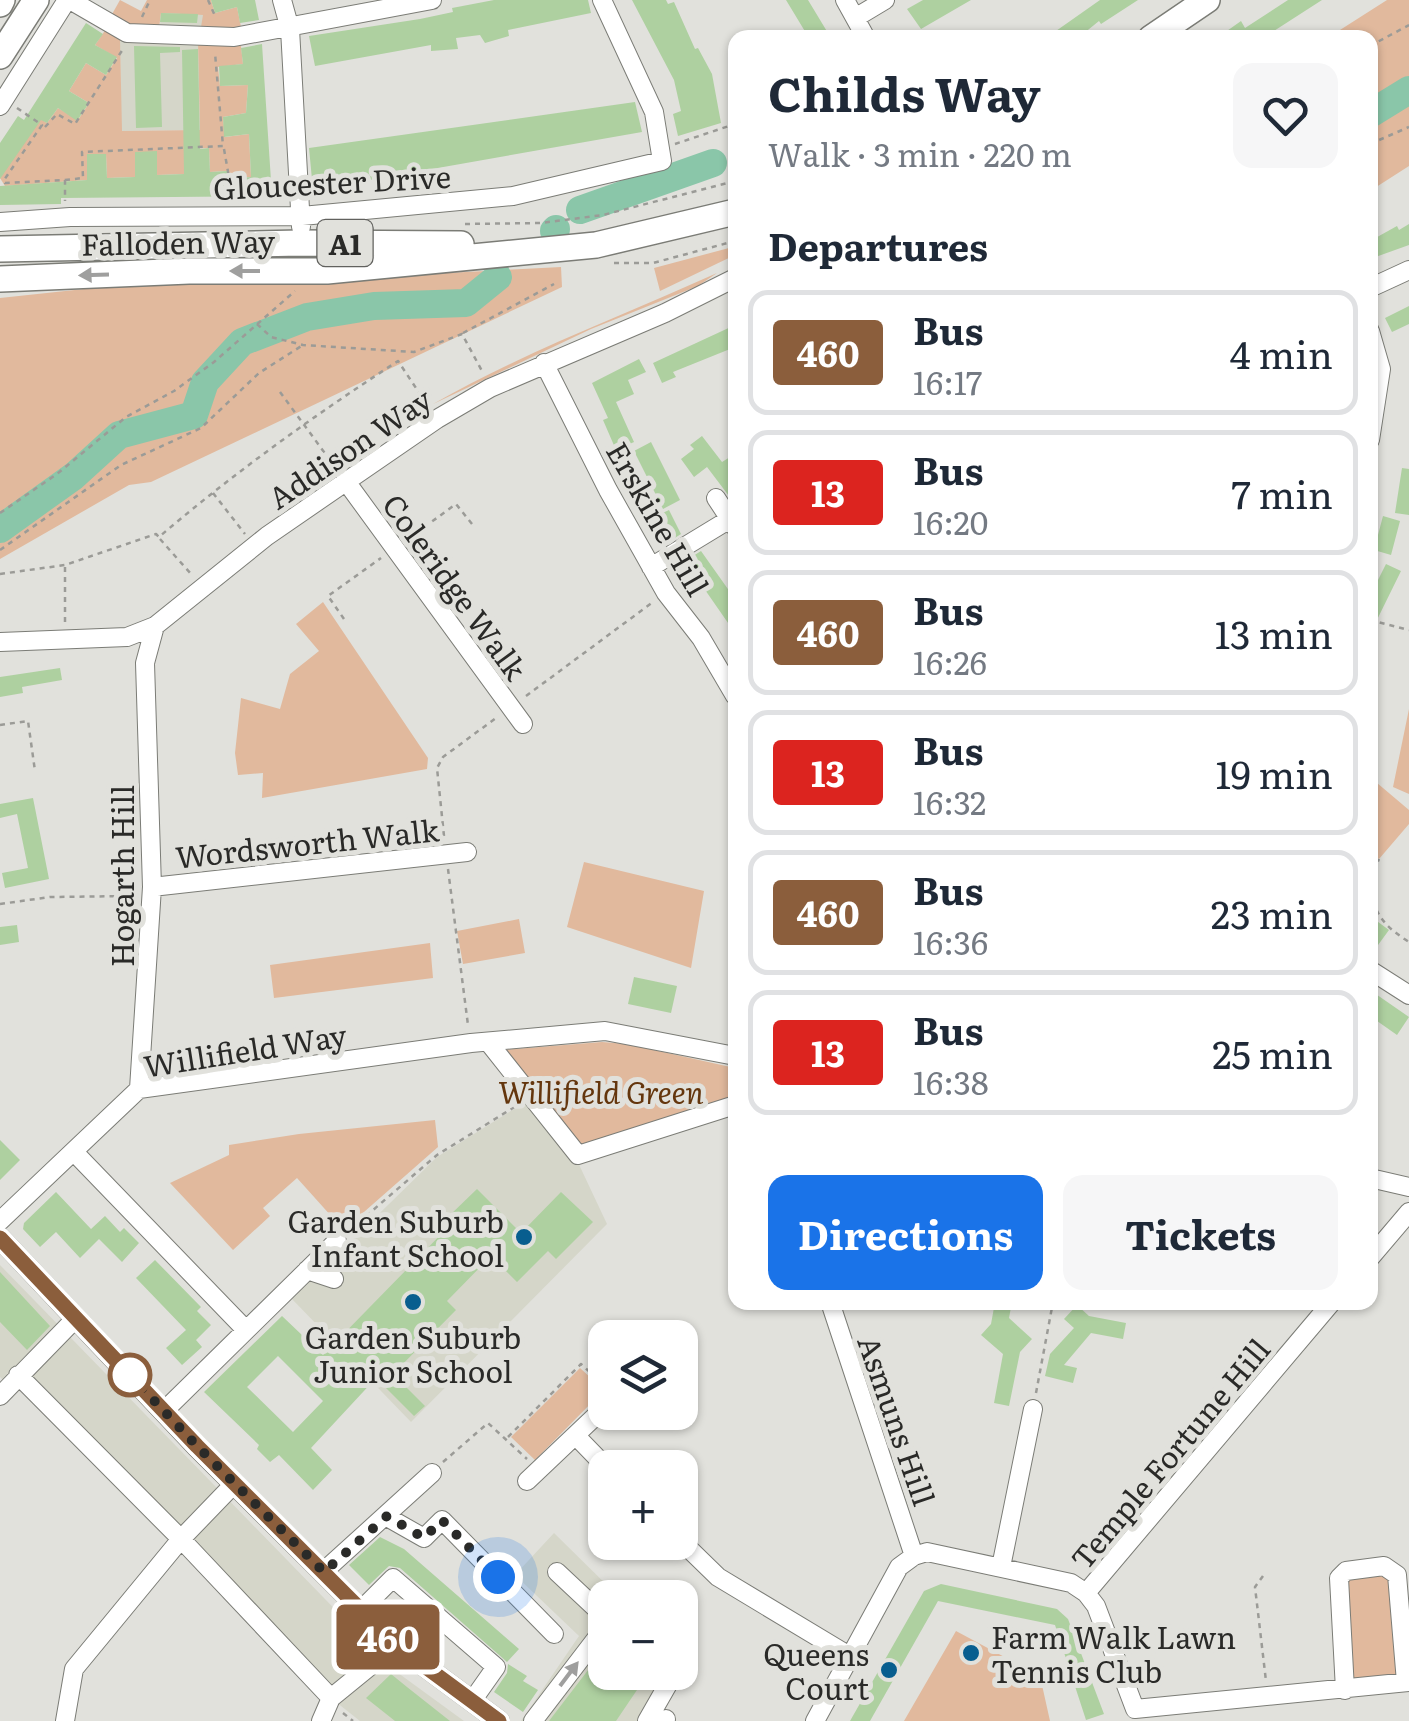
<!DOCTYPE html>
<html lang="en">
<head>
<meta charset="utf-8">
<style>
	:root { --surface:#fff; --page:#f6f6f7; --text:#1f2937; --muted:#747a83; --line:#e0e1e3; --accent:#1a73e8 }
	body { margin:0; font-family:Literata,serif; background:var(--page); color:var(--text); height:100vh; display:flex; flex-direction:column; font-size:38px; white-space:nowrap }
	* { box-sizing:border-box; margin:0 }
	p { font-size:32px; color:var(--muted) }
	.icon { flex:none; width:55px; height:55px; fill:none; stroke:currentColor; stroke-width:2; stroke-linecap:round; stroke-linejoin:round }
	.map { position:relative; flex:1; overflow:hidden }
	.sheet { position:absolute; left:728px; top:30px; width:650px; height:1280px; display:flex; flex-direction:column; background:var(--surface); border-radius:20px; box-shadow:0 2px 8px #0004 }
	.sheet>* { flex:none }
	.badge { padding:0 20px; border-radius:8px; font-size:35px; line-height:65px }
	.controls { position:absolute; left:588px; top:1320px; display:grid; gap:20px }
	.controls a { display:grid; place-items:center; width:110px; height:110px; border-radius:20px; background:var(--surface); box-shadow:0 2px 8px #0004; font-size:50px }
	.you { position:absolute; width:50px; height:50px; margin:-25px; border:8px solid #fff; border-radius:50%; background:#1a73e8; box-shadow:0 0 0 15px #1a73e833 }
	.map>.badge { position:absolute; translate:-50% -50%; box-shadow:0 0 0 5px #fff }
	h2 { padding:0 40px; font-size:38px; line-height:90px }
	.round { display:grid; place-items:center; flex:none; width:105px; height:105px; border-radius:20px; background:var(--page) }
	.summary { display:flex; align-items:center; justify-content:space-between; height:170px; padding:0 40px }
	h1 { font-size:48px; font-weight:700; line-height:75px }
	.button { display:flex; gap:20px; margin-top:auto; padding:20px 40px }
	.button a { flex:1; height:115px; border-radius:20px; background:var(--accent); color:#fff; font-size:40px; font-weight:700; line-height:115px; text-align:center }
	.button a+a { background:var(--page); color:var(--text) }
	ul { padding:0; list-style:none }
	li { display:flex; align-items:center; gap:30px; height:125px; margin:0 20px 15px; padding:0 20px; border:5px solid var(--line); border-radius:20px }
	li div { flex:1 }
	li b { display:block; font-size:38px }
	li em { font-style:normal }
	li .badge { min-width:110px; font-weight:700; text-align:center }
	.map>svg:first-child { display:block }
	.built { fill:#d5d6c9 }
	.green { fill:#e1b99d }
	.lines { fill:none; stroke-linecap:round; stroke-linejoin:round }
	.river { stroke:#8ac6a9; stroke-width:28 }
	.building { fill:#aed0a0; fill-rule:evenodd }
	.minor-casing { stroke:#7b7c76; stroke-width:20 }
	.major-casing { stroke:#7b7c76; stroke-width:22 }
	.highway-casing { stroke:#7b7c76; stroke-width:28 }
	.path { stroke:#9b9b97; stroke-width:2.5; stroke-dasharray:5 5; stroke-linecap:butt }
	.minor { stroke:#fff; stroke-width:18 }
	.major { stroke:#fff; stroke-width:20 }
	.highway { stroke:#fff; stroke-width:25 }
	.oneway { fill:#9f9f9e }
	.line-casing { stroke:#fff; stroke-width:22 }
	.line { stroke:#8b5e3c; stroke-width:15 }
	.walk { stroke:#2a2a28; stroke-width:10; stroke-dasharray:0 18 }
	.poi-dot { fill:#085e8f; stroke:#e1e1dc; stroke-width:4 }
	.stop-dot { fill:#fff; stroke:#8b5e3c; stroke-width:5 }
	.labels { text-anchor:middle; dominant-baseline:central; stroke-width:10; stroke-linejoin:round; paint-order:stroke }
	.shield { fill:#e1e1dc; stroke:#61615e; stroke-width:2.5 }
	.shield-label { font-size:28px; font-weight:bold; fill:#2a2a28 }
	.street-label { font-size:30px; fill:#2a2a28; stroke:#e1e1dc }
	.park-label { font-size:30px; font-style:italic; fill:#64360d; stroke:#e1e1dc }
	.poi-label { font-size:30px; fill:#2a2a28; stroke:#e1e1dc; text-anchor:end }
</style>
</head>
<body>
<div class="map">
<svg width="1409" height="1721" viewBox="0 0 1409 1721">
	<rect width="100%" height="100%" fill="#e1e1dc"/>
	<path class="built" d="M161 13 204 15 198 43 200 130 121 131 120 40 129 29 160 25Z
		M527 1101 574 1154 607 1224 411 1422 292 1299 437 1157Z
		M0 1265 394 1670 464 1721H360L331 1698 19 1376 8 1385 0 1377Z
		M554 1533 619 1597 605 1598V1672H680V1658L687 1665 656 1721H521L579 1636 515 1575Z"/>
	<path class="green" d="M120 0 141 11 147 0H211L215 13 237 7 241 27 200 33 203 15 161 13 159 28 129 29 111 16Z
		M1387 0H1409V166L1370 191V38L1329 37Z
		M106 29 120 39 122 131 200 130 198 43 241 46 243 64 218 67 220 86 248 85 246 113 223 117 225 137 249 134 251 177 233 178 227 171 210 172 209 148 184 149V174L157 175 156 152H136L135 177 107 178 106 154H87V180L5 186 0 178 30 112 47 123 58 108 78 120 89 103 69 91 86 63 106 75 117 58 95 45Z
		M729 248 735 250V255L660 291 654 268Z
		M561 267 562 287 151 482 129 485 0 559V298L140 283 309 280Z
		M717 273 698 286 591 329 433 404C524 352 622 316 717 273Z
		M323 602 428 758 427 769 262 798 263 773 238 775 235 753 241 698 280 709 290 674 319 651 296 624Z
		M1409 709V794L1393 787Z
		M1370 777 1409 810V824L1379 859 1370 852Z
		M584 862 704 891 691 968 567 927Z
		M519 919 525 953 463 964 457 931Z
		M430 943 433 978 274 998 270 965Z
		M602 1042 627 1044 735 1068V1097L579 1151 502 1050Z
		M435 1120 438 1147 356 1219 351 1218 341 1227 297 1178 263 1208 270 1216 233 1250 170 1183 229 1155V1145L299 1134Z
		M580 1368 604 1390 535 1460 511 1437Z
		M1346 1571 1397 1575 1406 1682 1345 1690Z
		M956 1631 1040 1676 1050 1721H904Z"/>
	<g class="lines">
		<path class="river" d="M1370 114 1409 90
			M580 210 713 163
			M554 231 556 229
			M0 529 74 476 119 435 194 415 205 382 242 342 307 317 374 306 466 303 498 277"/>
	</g>
	<path class="building" d="M211 0H255L259 20 240 23 237 7 215 13Z
		M494 0H588L591 13 508 30 509 36 485 43 480 35 456 38 458 49 431 51V45L315 66 309 36 420 19 453 12 452 8Z
		M632 0H666L668 4 674 2 695 49 698 48 712 74 721 123 678 136 673 114 681 111 674 80Z
		M786 0H808L831 38H809Z
		M923 0H971L921 29 907 9Z
		M1100 0H1138L1101 24 1099 21 1078 38H1046Z
		M1288 0H1322L1263 38H1217L1241 21 1245 28Z
		M161 13 198 14 197 23 160 22Z
		M86 23 103 34 95 45 117 57 106 75 86 63 69 91 89 103 77 121 58 108 47 123 41 120 0 179V143L18 116 24 120Z
		M262 44 272 196 61 198V204L0 205V186L87 180V154H106L107 178 135 177V152L157 151V175L184 174 182 50 198 49 200 149 209 148 210 172 227 171V179L251 177 249 134 224 137 223 117 246 113 248 85 220 86 219 66 243 64 241 48Z
		M134 46 180 47V52L160 53 162 127 136 128Z
		M635 102 642 132 313 190 309 148Z
		M1409 224V245L1370 259V241L1397 226 1399 230Z
		M1409 306V324L1392 332 1385 318Z
		M735 325V347L673 372 676 377 662 383 653 363Z
		M639 359 646 372 628 380 634 394 616 402 634 442 616 450 603 420 608 418 592 383Z
		M702 436 722 462 730 457 735 464V504L707 467 694 477 681 459 694 449 690 445Z
		M651 442 680 500 663 509 634 451Z
		M1402 468 1409 469V515L1395 513Z
		M669 510 681 534 667 543 654 517Z
		M1383 516 1400 521 1391 555 1374 550Z
		M701 551 735 599V633L685 561Z
		M1386 564 1401 571 1370 634V596Z
		M60 668 62 680 22 687 23 693 0 697V677Z
		M33 798 49 879 5 888 2 873 28 868 17 814 0 818V804Z
		M1370 916 1389 930 1370 956Z
		M17 925 19 942 0 945V927Z
		M634 977 677 986 671 1013 628 1004Z
		M1370 990 1409 1017 1397 1035 1370 1016Z
		M0 1140 20 1160 0 1180Z
		M477 1189 521 1233 561 1192 593 1222 556 1259 548 1251 517 1282 491 1256 447 1301 456 1310 393 1374 425 1406 414 1416 376 1378 311 1448 332 1470 313 1490 279 1455 270 1462 257 1449 259 1445 204 1392 282 1316 323 1355 454 1221 449 1216ZM278 1356 323 1401 293 1432 247 1387Z
		M56 1192 91 1229 105 1216 120 1232 124 1228 139 1243 122 1262 99 1239 80 1258 56 1232 40 1247 23 1229 24 1223Z
		M155 1260 201 1307 197 1311 211 1325 196 1340 202 1347 182 1365 166 1348 186 1330 136 1278Z
		M0 1272 50 1326 27 1350 0 1322Z
		M995 1302H1012L1009 1318 1032 1339 1020 1352 1009 1406 994 1403 1003 1354 981 1335 991 1324Z
		M1077 1305 1089 1316 1126 1323 1123 1339 1091 1333 1064 1365 1077 1368 1073 1383 1045 1376 1050 1354 1074 1328 1064 1319Z
		M380 1537 404 1549 519 1649 507 1662 400 1568 389 1566 369 1585 349 1565Z
		M941 1584 1057 1609 1068 1619 1104 1714 1086 1720 1055 1625 938 1601 870 1721H850L924 1591Z
		M605 1648V1672H651L646 1689 639 1687 616 1721H549Z
		M508 1664 527 1676 523 1681 538 1690 523 1712 494 1692 507 1673Z
		M391 1674 407 1687 450 1721H395L366 1698Z"/>
	<g class="lines">
		<defs>
			<path id="minor" d="M70 0 127 33 234 37 432 0
				M282 0 290 29 301 227
				M845 0 866 38
				M855 18 885 0
				M0 106 67 0
				M0 222 70 217 302 216 513 196 662 161 654 112 602 0
				M1370 288 1409 270
				M1370 331 1381 369 1370 440
				M544 363 608 490 666 593 701 638 735 696
				M345 480 523 724
				M716 498 735 527
				M651 567 730 519
				M0 642 127 637 155 626 267 536 437 419 490 388 665 313 735 278
				M152 887 467 852
				M1370 970 1409 995
				M489 1043 578 1155 735 1105
				M139 1089 152 887 145 663 155 626
				M74 1152 245 1329
				M1370 1178 1409 1187
				M0 1221 139 1089 471 1043 605 1031 735 1056
				M1370 1258 1409 1212
				M307 1270 334 1279
				M830 1302 914 1556
				M18 1375 181 1539 331 1698
				M0 1396 76 1318
				M164 1411 337 1241
				M576 1436 607 1468
				M527 1481 605 1407
				M387 1517 424 1538 442 1520 554 1634
				M680 1540 718 1577 851 1657
				M1001 1567 1033 1409
				M323 1572 432 1473
				M557 1572 605 1617
				M1086 1593 1332 1302
				M361 1610 393 1578 496 1667 472 1701
				M1345 1690 1339 1578 1346 1571 1384 1566 1397 1575 1406 1682
				M65 1721 74 1669 181 1539 235 1483
				M321 1721 331 1698 396 1645
				M533 1721 605 1627
				M647 1721 671 1679V1672
				M664 1721 666 1719
				M815 1721 899 1567 914 1556 927 1552 1071 1583 1086 1593 1096 1606 1135 1709 1409 1682"/>
			<path id="major" d="M0 1238 197 1447 396 1645 499 1721"/>
			<path id="highway" d="M0 4 2 0
				M1151 38 1207 0
				M0 56 36 0
				M0 249 300 243 461 244
				M0 279 189 271H327L596 245 735 212"/>
		</defs>
		<use href="#minor" class="minor-casing"/>
		<use href="#major" class="major-casing"/>
		<use href="#highway" class="highway-casing"/>
		<path class="path" d="M208 0 216 18
			M142 17 150 0
			M1370 46 1409 25
			M17 108 42 125 4 180 5 183 65 180V201
			M45 127 57 114 75 124 123 49
			M675 144 735 124
			M1370 144 1409 127
			M224 149 233 200
			M65 180 83 178 82 152 223 146 215 53
			M465 224 541 223 603 215 735 181
			M614 263H653L735 241
			M257 324 271 337 303 345 414 352 462 334 482 371
			M463 333 554 284
			M280 392 335 467
			M213 493 245 534
			M0 513 57 474 126 417 174 391 214 362 295 291
			M160 539 191 574
			M408 539 456 504 472 524
			M0 550 121 465 201 428 259 373 303 345
			M65 567V624
			M0 574 65 565 156 534 159 537C235 472 315 415 398 361L428 406
			M344 619 328 596 381 558
			M1370 620 1409 630
			M526 696 653 602
			M0 725 28 721 35 771
			M444 836 437 768 443 757 496 718
			M448 869 468 1025
			M1370 880 1379 859
			M1370 891C1377 918 1386 927 1409 942
			M0 904 50 897 136 896
			M351 1229 437 1155 516 1106
			M1036 1393 1053 1302
			M508 1437 581 1364 605 1386
			M443 1462 488 1423 527 1459
			M1263 1576 1255 1587 1266 1681
			M343 1713 353 1721"/>
		<use href="#minor" class="minor"/>
		<use href="#major" class="major"/>
		<use href="#highway" class="highway"/>
	</g>
	<defs><path id="oneway-solid" d="M-6-.8H1V-3.2L6.5 0L1 3.2V.8H-6Z" transform="scale(2.5)"/></defs>
	<g class="oneway">
		<use href="#oneway-solid" transform="translate(245 271) rotate(180)"/>
		<use href="#oneway-solid" transform="translate(94 275) rotate(178)"/>
		<use href="#oneway-solid" transform="translate(569 1674) rotate(-53)"/>
	</g>
	<g class="lines">
		<defs>
			<path id="line" d="M0 1238 197 1446 396 1645 499 1721"/>
		</defs>
		<use href="#line" class="line-casing"/>
		<use href="#line" class="line"/>
		<path class="walk" d="M130 1375 197 1446 324 1572 387 1516 424 1538 442 1520 498 1577"/>
	</g>
	<g class="poi-dot">
		<circle cx="524" cy="1237" r="10"/>
		<circle cx="413" cy="1302" r="10"/>
		<circle cx="971" cy="1653" r="10"/>
		<circle cx="889" cy="1670" r="10"/>
	</g>
	<circle class="stop-dot" cx="130" cy="1375" r="20"/>
	<g class="labels">
		<rect class="shield" x="317.5" y="220" width="55" height="46" rx="8"/>
		<g class="shield-label">
			<text x="345" y="243">A1</text>
		</g>
		<g class="street-label">
			<text transform="translate(332 181) rotate(-3)">Gloucester Drive</text>
			<text transform="translate(178 241) rotate(-1)">Falloden Way</text>
			<text transform="translate(349 447) rotate(-34)">Addison Way</text>
			<text transform="translate(659 518) rotate(60)">Erskine Hill</text>
			<text transform="translate(456 586) rotate(54)">Coleridge Walk</text>
			<text transform="translate(307 842) rotate(-6)">Wordsworth Walk</text>
			<text transform="translate(121 876) rotate(-90)">Hogarth Hill</text>
			<text transform="translate(245 1049) rotate(-9)">Willifield Way</text>
			<text transform="translate(898 1420) rotate(71)">Asmuns Hill</text>
			<text transform="translate(1169 1453) rotate(-50)">Temple Fortune Hill</text>
		</g>
		<g class="park-label">
			<text x="601" y="1091">Willifield Green</text>
		</g>
		<g class="poi-label">
			<text x="504" y="1220">Garden Suburb<tspan x="504" dy="34">Infant School</tspan></text>
			<text x="413" y="1336" text-anchor="middle">Garden Suburb<tspan x="413" dy="34">Junior School</tspan></text>
			<text x="991" y="1636" text-anchor="start">Farm Walk Lawn<tspan x="991" dy="34">Tennis Club</tspan></text>
			<text x="869" y="1653">Queens<tspan x="869" dy="34">Court</tspan></text>
		</g>
	</g>
</svg>
<div class="controls">
<a><svg class="icon" aria-label="layers" viewBox="0 0 24 24"><path d="M12 4l9 5-9 5-9-5zM3 14l9 5 9-5"/></svg></a>
<a>+</a>
<a>−</a>
</div>
<div class="you" style="left:498px;top:1577px"></div>
<b class="badge" style="left:388px;top:1637px;background:#8b5e3c;color:#fff">460</b>
<section class="sheet">
<div class="summary"><div><h1>Childs Way</h1><p>Walk · 3 min · 220 m</p></div><a class="round"><svg class="icon" aria-label="heart" viewBox="0 0 24 24"><path d="M12 20l-8-8c-3-5 5-10 8-4 3-6 11-1 8 4z"/></svg></a></div>
<h2>Departures</h2>
<ul>
<li><span class="badge" style="background:#8b5e3c;color:#fff">460</span><div><b>Bus</b><p>16:17</p></div><em>4 min</em></li>
<li><span class="badge" style="background:#dc241f;color:#fff">13</span><div><b>Bus</b><p>16:20</p></div><em>7 min</em></li>
<li><span class="badge" style="background:#8b5e3c;color:#fff">460</span><div><b>Bus</b><p>16:26</p></div><em>13 min</em></li>
<li><span class="badge" style="background:#dc241f;color:#fff">13</span><div><b>Bus</b><p>16:32</p></div><em>19 min</em></li>
<li><span class="badge" style="background:#8b5e3c;color:#fff">460</span><div><b>Bus</b><p>16:36</p></div><em>23 min</em></li>
<li><span class="badge" style="background:#dc241f;color:#fff">13</span><div><b>Bus</b><p>16:38</p></div><em>25 min</em></li>
</ul>
<div class="button"><a>Directions</a><a>Tickets</a></div>
</section>
</div>
</body>
</html>
